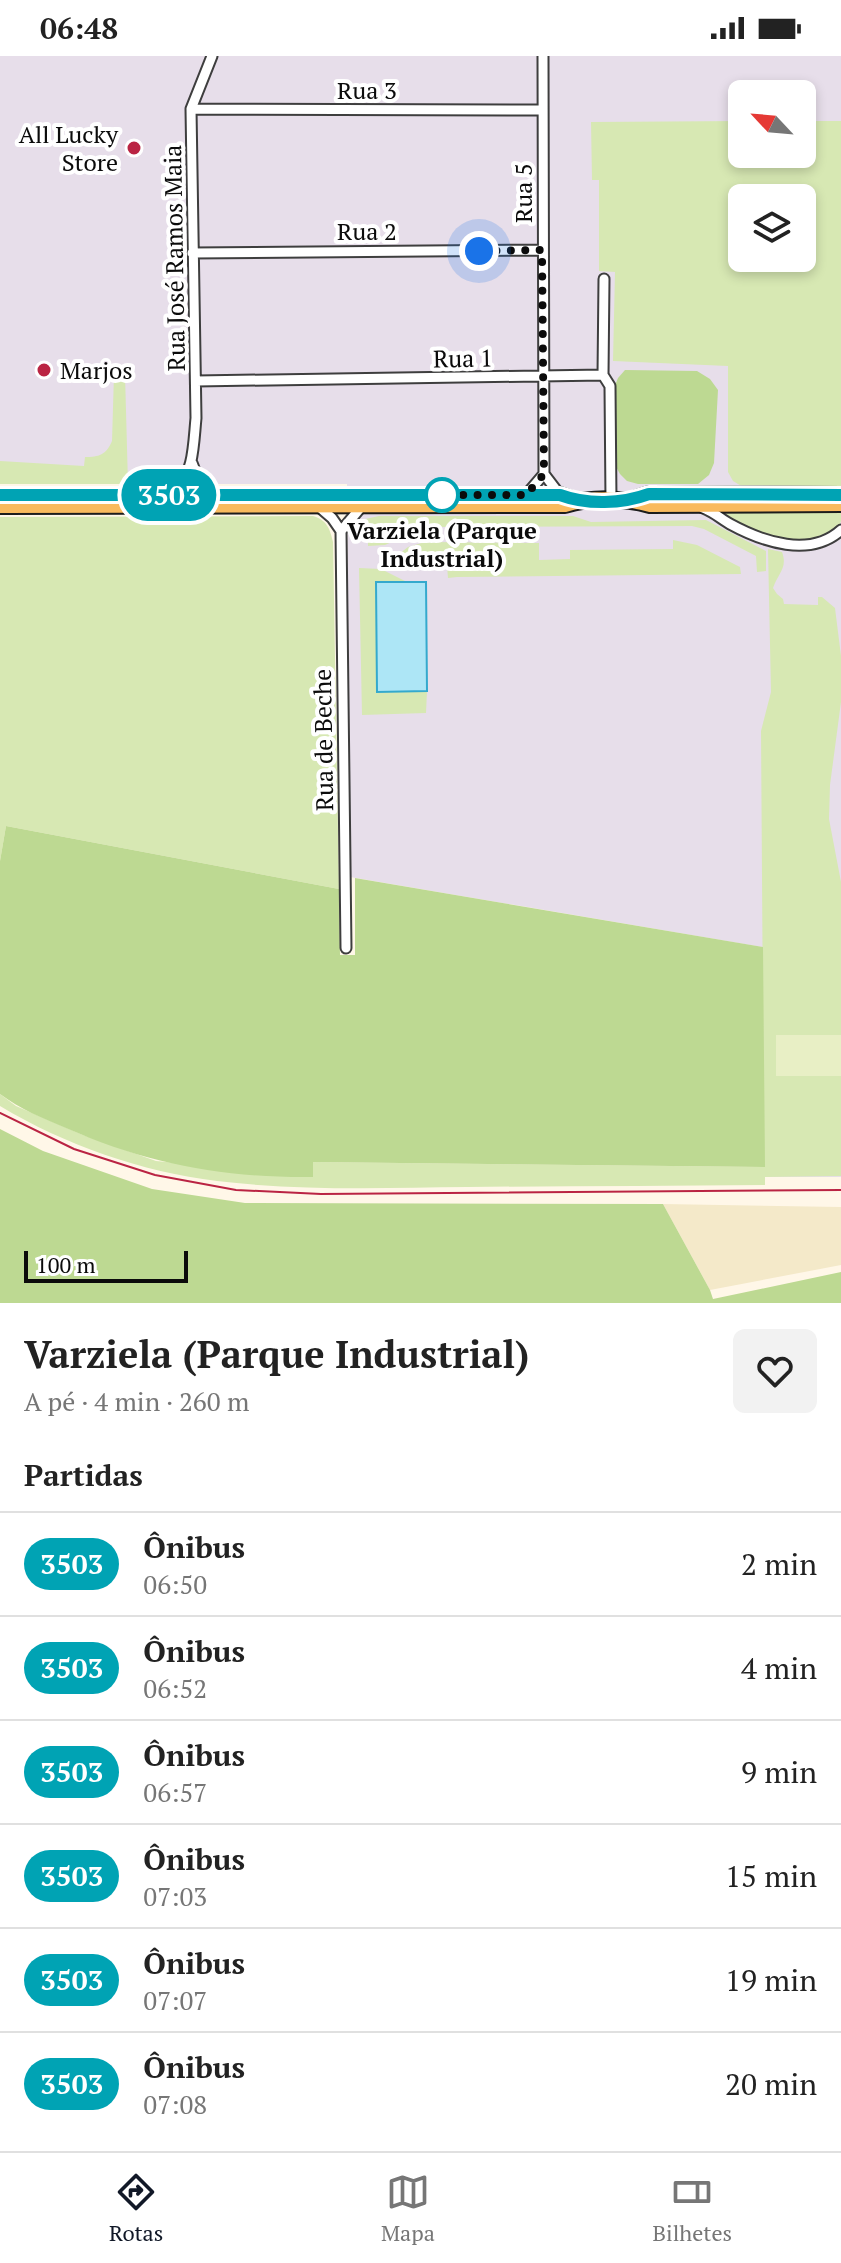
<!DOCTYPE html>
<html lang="pt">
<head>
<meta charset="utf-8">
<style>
	:root { --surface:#fff; --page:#f2f2f2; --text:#222; --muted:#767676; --line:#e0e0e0; --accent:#111827 }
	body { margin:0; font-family:"PT Serif",serif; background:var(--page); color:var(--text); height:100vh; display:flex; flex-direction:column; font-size:30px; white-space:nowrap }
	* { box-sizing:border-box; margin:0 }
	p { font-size:26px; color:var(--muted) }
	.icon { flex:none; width:44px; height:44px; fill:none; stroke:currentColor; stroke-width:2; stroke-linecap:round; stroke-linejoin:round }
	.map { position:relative; height:1247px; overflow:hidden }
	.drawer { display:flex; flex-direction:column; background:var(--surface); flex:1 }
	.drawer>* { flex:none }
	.badge { padding:0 16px; border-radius:26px; font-size:28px; line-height:52px }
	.needle { width:52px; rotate:296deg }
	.controls { position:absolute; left:728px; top:24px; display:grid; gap:16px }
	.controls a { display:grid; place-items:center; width:88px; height:88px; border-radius:12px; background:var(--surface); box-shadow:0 4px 12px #0003; font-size:40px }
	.scale { position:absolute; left:24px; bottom:20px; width:164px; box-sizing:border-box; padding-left:8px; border:4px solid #0b0b0b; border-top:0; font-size:22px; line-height:28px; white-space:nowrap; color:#0b0b0b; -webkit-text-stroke:6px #fff; paint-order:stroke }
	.you { position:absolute; width:40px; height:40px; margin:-20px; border:6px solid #fff; border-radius:50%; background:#1a73e8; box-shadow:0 0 0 12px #1a73e833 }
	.map>.badge { position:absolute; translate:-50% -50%; box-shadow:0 0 0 4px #fff }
	h2 { padding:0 24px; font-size:30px; line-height:72px }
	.round { display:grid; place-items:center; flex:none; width:84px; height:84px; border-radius:12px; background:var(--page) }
	.overview { display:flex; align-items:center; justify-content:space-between; height:136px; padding:0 24px }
	h1 { font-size:38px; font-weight:800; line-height:60px }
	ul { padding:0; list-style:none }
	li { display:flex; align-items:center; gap:24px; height:104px; padding:0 24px; border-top:2px solid var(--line) }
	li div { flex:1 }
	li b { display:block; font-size:30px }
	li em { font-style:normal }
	li .badge { min-width:88px; font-weight:700; text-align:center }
	.status { display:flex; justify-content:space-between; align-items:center; height:56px; padding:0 40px; background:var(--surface); direction:ltr }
	.status svg { height:22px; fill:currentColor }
	.tabs { display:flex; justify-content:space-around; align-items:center; height:112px; border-top:2px solid var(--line); background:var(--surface); font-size:22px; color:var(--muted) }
	.tabs a { display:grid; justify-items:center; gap:4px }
	.tabs .on { color:var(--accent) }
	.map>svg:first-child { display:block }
	.industrial { fill:#e7deea; fill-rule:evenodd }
	.farmland { fill:#f4e9c9 }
	.green { fill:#d7e8b3; fill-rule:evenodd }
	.forest { fill:#bdd992 }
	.pitch { fill:#e8efc5 }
	.water { fill:#ade6f6; stroke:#34a9cd; stroke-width:2 }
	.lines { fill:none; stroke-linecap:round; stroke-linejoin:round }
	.street-casing { stroke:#3e3e3e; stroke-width:13 }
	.primary-casing { stroke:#1c1c1c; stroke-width:18 }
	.street { stroke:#fff; stroke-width:9 }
	.primary { stroke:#f9ba5e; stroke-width:14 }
	.tram { stroke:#ba2443; stroke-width:2 }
	.line-casing { stroke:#fff; stroke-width:18 }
	.line { stroke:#00a3b4; stroke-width:12 }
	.walk { stroke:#0b0b0b; stroke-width:8; stroke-dasharray:0 14.4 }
	.poi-dot { fill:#ba2443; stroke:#fff; stroke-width:3 }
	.stop-dot { fill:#fff; stroke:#00a3b4; stroke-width:4 }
	.labels { text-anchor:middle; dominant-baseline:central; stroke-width:8; stroke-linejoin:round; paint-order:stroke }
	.street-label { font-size:24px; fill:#0b0b0b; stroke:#fff }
	.poi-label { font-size:24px; fill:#0b0b0b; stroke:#fff; text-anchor:end }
	.stop-label { font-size:24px; font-weight:bold; fill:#0b0b0b; stroke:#fff }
</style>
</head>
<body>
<div class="status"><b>06:48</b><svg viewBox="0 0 49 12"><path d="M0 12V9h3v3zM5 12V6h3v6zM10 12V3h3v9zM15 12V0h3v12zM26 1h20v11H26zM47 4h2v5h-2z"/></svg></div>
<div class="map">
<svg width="841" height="1247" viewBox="0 0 841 1247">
	<rect width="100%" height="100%" fill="#fff7e8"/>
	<path class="industrial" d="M0 0H841V1121H765L762 891 350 821 347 428H0ZM742 38H802V98H742ZM742 142H802V202H742Z"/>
	<path class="farmland" d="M663 1148 841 1151V1209L710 1234Z"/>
	<path class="green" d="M742 65V98H802V65H841V431H743L733 425 728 416V310L613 305 615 216 599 215V124H592L591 66ZM742 142H802V202H742Z
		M114 318H125L128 428H0V405L84 410 85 401C99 401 106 399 112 385Z
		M841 453C841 457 841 461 841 465 834 492 778 484 759 477 745 472 732 465 721 455Z
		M313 460C327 464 330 473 333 486L339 833 6 770 0 805V461Z
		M379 460H573L591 466 706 464 766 495V515L757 516 756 500 704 473 692 470 426 471 385 489 368 490V482L354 481 355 473 365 463Z
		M673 484 697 489 736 509 740 511 741 518 457 521 448 522 447 510H419L399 498 408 491 425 486 539 487V504L570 503V494L673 493Z
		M768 493 782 496C788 512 778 517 773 532L777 538 783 543 784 548 818 549V541H822L835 552 841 600V646L830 729 829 763 841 826V1120L765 1121V1129C665 1130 566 1130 467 1131 384 1132 300 1135 217 1125 142 1116 65 1089 0 1050V1038L16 1050 83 1079 156 1105 313 1120V1106L764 1111 761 675 771 636Z
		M359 512 381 513 407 526 376 527 377 635H427L426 657 362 659Z"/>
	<path class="forest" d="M625 314 697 315 710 323 718 334 714 407 709 419 698 428H638L627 425 620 418 615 409 614 332 618 322Z
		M6 770 339 833 340 899H355V822L763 891 765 1111 313 1106V1121C223 1122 148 1108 66 1072 42 1062 20 1053 0 1038V805Z
		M0 1073 43 1095 152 1133 245 1147 663 1148 710 1234 713 1243 841 1216V1247H0Z"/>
	<path class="pitch" d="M776 979H841V1020H776Z"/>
	<path class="water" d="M376 526H426L427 635 377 636Z"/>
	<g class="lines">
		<defs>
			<path id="street" d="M543 0 544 418 560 439
				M191 53 543 54
				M192 197 542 194
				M603 319 604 223
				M196 325 603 319 610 330 611 445
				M192 407 199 425 209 440
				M176 439C194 411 193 394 196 362L191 53 212 0
				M526 439 544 418
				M318 450 332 462 341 475 346 892
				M703 452C714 456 721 463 730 468 763 486 810 502 841 474
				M341 475 362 450"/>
			<path id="primary" d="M0 439H560L577 445
				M631 444 649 438 841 439
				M0 450 565 449C591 441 624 442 650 449L841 448"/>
		</defs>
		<use href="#street" class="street-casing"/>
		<use href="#primary" class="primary-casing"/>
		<use href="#street" class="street"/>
		<use href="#primary" class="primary"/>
		<path class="tram" d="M0 1057 74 1093 155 1119 236 1134 321 1138 841 1134"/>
	</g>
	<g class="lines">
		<defs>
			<path id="line" d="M0 439H560C587 449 622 448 649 438L841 439"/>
		</defs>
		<use href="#line" class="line-casing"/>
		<use href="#line" class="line"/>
		<path class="walk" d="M442 439H431H526L544 418 542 194 479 195"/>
	</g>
	<g class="poi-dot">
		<circle cx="134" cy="92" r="8"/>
		<circle cx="44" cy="314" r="8"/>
	</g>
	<circle class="stop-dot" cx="442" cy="439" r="16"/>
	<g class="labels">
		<g class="street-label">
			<text x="367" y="34">Rua 3</text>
			<text transform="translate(523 137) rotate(-90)">Rua 5</text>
			<text x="367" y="175">Rua 2</text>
			<text transform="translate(174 202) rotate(-91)">Rua José Ramos Maia</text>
			<text transform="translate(463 302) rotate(-1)">Rua 1</text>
			<text transform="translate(323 684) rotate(-91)">Rua de Beche</text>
		</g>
		<g class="poi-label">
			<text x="118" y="78">All Lucky<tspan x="118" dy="28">Store</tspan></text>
			<text x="60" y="314" text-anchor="start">Marjos</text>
		</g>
		<g class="stop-label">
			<text x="442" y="474">Varziela (Parque<tspan x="442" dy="28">Industrial)</tspan></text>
		</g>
	</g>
</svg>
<div class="controls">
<a><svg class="needle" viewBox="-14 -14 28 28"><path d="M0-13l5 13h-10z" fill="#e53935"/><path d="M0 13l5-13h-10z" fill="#767676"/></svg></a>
<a><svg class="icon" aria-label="layers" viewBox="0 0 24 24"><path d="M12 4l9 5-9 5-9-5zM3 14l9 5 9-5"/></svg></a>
</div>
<div class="scale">100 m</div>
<div class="you" style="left:479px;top:195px"></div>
<b class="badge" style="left:169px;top:439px;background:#00a3b4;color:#fff">3503</b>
</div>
<section class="drawer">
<div class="overview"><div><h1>Varziela (Parque Industrial)</h1><p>A pé · 4 min · 260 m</p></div><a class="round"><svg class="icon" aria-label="heart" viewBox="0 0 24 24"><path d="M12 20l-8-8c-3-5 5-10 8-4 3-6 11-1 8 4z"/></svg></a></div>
<h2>Partidas</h2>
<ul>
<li><span class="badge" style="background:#00a3b4;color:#fff">3503</span><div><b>Ônibus</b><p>06:50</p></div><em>2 min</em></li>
<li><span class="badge" style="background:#00a3b4;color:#fff">3503</span><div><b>Ônibus</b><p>06:52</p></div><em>4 min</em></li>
<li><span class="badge" style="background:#00a3b4;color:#fff">3503</span><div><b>Ônibus</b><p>06:57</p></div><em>9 min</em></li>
<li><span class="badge" style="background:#00a3b4;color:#fff">3503</span><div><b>Ônibus</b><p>07:03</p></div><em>15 min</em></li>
<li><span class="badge" style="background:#00a3b4;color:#fff">3503</span><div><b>Ônibus</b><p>07:07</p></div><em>19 min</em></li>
<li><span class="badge" style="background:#00a3b4;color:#fff">3503</span><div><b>Ônibus</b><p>07:08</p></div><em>20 min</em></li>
</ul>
</section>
<nav class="tabs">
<a class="on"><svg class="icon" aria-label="directions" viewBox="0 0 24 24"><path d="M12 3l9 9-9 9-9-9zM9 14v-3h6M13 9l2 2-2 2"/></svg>Rotas</a>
<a><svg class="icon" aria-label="map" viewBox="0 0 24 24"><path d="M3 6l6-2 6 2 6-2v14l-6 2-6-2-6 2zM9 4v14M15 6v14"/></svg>Mapa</a>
<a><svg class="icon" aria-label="tickets" viewBox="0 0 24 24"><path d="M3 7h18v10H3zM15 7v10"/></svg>Bilhetes</a>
</nav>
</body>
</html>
